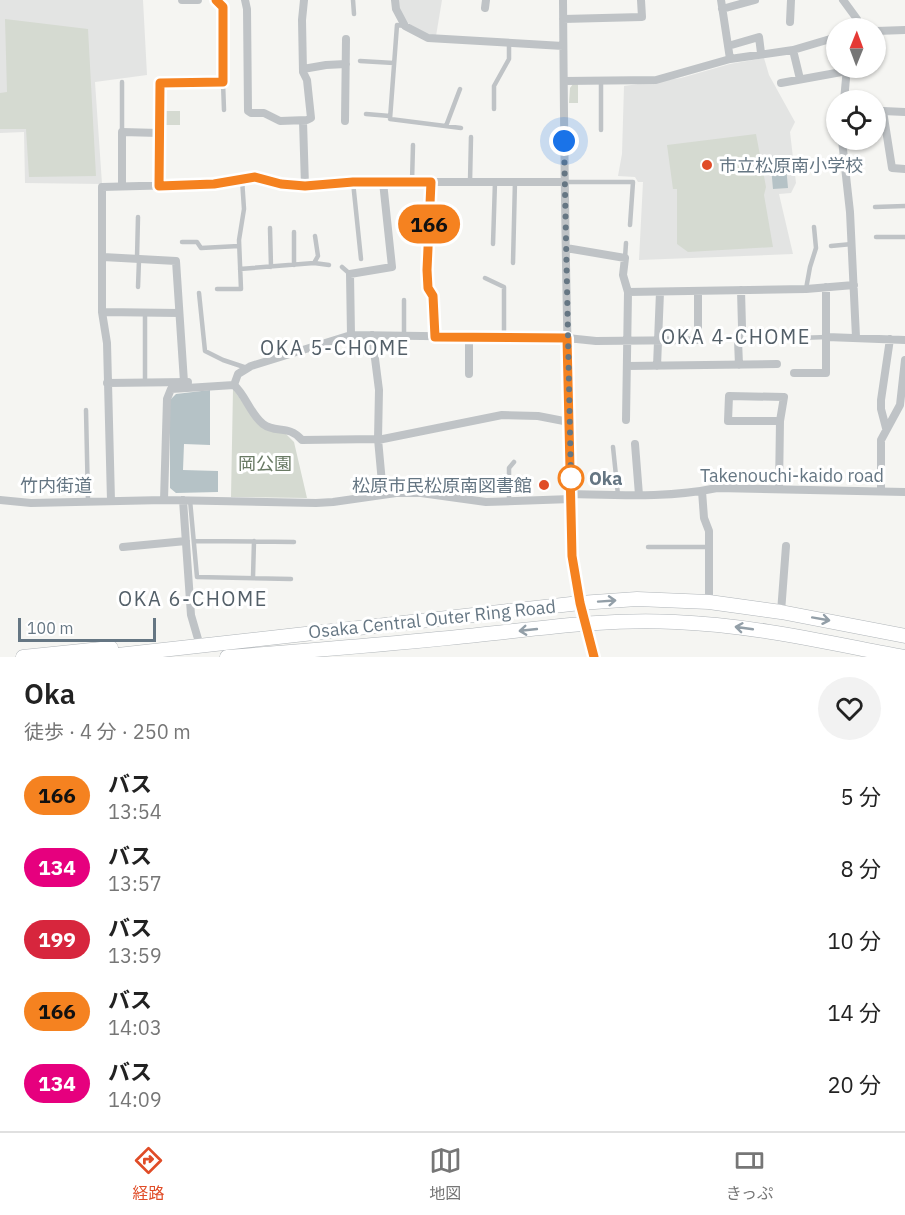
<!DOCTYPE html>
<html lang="ja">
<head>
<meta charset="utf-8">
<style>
	:root { --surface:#fff; --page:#f2f2f2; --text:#222; --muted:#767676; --line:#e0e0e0; --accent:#e04c27 }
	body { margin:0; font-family:"IBM Plex Sans","Noto Sans JP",sans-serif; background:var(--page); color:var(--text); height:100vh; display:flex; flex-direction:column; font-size:22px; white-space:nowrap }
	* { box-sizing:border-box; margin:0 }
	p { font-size:20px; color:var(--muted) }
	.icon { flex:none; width:33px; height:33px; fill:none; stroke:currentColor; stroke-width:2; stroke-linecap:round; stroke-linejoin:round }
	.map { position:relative; height:657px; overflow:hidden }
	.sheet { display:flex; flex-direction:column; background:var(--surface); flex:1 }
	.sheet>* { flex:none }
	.badge { padding:0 12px; border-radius:20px; font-size:21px; line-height:39px }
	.needle { width:39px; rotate:1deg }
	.controls { position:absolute; left:826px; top:18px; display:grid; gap:12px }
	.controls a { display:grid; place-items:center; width:60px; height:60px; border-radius:50%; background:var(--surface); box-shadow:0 2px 4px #0004; font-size:30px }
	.scale { position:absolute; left:18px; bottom:15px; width:138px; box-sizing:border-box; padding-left:6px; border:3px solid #657683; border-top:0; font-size:16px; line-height:21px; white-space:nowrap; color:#657683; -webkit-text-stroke:4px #fff; paint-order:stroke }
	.you { position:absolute; width:30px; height:30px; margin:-15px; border:4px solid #fff; border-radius:50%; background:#1a73e8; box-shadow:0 0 0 9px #1a73e833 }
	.map>.badge { position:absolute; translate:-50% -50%; box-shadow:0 0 0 3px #fff }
	.round { display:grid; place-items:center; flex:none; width:63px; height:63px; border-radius:32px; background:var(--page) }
	.head { display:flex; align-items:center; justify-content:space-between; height:102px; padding:0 24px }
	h1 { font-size:28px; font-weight:600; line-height:45px }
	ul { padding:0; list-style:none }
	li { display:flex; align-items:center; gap:18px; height:72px; padding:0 24px }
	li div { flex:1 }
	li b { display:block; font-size:22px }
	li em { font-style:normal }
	li .badge { min-width:66px; font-weight:700; text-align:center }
	.tabs { display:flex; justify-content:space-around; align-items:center; height:84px; border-top:2px solid var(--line); background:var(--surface); font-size:16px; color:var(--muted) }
	.tabs a { display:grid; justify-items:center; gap:3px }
	.tabs .active { color:var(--accent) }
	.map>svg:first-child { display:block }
	.built { fill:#e3e4e3 }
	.green { fill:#d5dad1 }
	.water { fill:#b5c2c6 }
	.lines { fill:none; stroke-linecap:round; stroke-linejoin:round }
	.primary-casing { stroke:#b0b5b9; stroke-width:15 }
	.service { stroke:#bfc3c6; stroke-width:4.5 }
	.minor { stroke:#bfc3c6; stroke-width:8 }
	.tertiary { stroke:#bfc3c6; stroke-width:10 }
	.primary { stroke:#fff; stroke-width:14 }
	.oneway { stroke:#939fa8 }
	.line-casing { stroke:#fff; stroke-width:14 }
	.line { stroke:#f58220; stroke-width:9 }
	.walk { stroke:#657683; stroke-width:6; stroke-dasharray:0 10.8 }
	.poi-dot { fill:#e04c27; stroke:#fff; stroke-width:2 }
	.stop-dot { fill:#fff; stroke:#f58220; stroke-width:3 }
	.labels { text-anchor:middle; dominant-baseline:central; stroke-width:6; stroke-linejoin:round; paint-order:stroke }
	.poi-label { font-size:18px; fill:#657683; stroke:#fff; text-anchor:start }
	.park-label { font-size:18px; fill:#697a64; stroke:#fff }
	.street-label { font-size:18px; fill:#657683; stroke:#fff }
	.stop-label { font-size:18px; font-weight:bold; fill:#657683; stroke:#fff; text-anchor:start }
	.neighbourhood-label { font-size:20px; letter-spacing:1.5px; fill:#535f68; stroke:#fff }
</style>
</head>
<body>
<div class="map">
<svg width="905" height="657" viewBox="0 0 905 657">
	<rect width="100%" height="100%" fill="#f5f5f2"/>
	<path class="built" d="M0 0H143L147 75 95 82 102 184 25 183 24 132 0 133Z
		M396 0H442L436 36 429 35 404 21Z
		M764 58 769 75 795 122 790 132 796 183 791 193 779 194 793 254 639 260 643 182H638L635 177 618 176 622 154 624 86 681 78 730 64Z"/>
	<path class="green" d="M5 19 88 29 96 176 29 177 26 129H0V93L7 92Z
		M573 84H578V103H569L570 88Z
		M166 111H180V125H166Z
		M756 134 766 187 764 195 773 247 688 252 677 244V189H673L667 145Z
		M233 389 251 414 284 432 294 442 307 498 231 497Z"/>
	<path class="water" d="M785 155 788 188 773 189 770 156Z
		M210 390V445L184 444 183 470 218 471V492L176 493 170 488V400L176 394Z"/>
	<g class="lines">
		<defs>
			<path id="primary" d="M23 657 111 648
				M100 657 580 603 637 599 709 602 781 612 905 636
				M227 657C304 651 381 645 458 637 530 630 603 618 675 622 753 625 829 643 904 657"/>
		</defs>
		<use href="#primary" class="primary-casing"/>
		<path class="service" d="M353 0 354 14
			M405 26 397 25 390 119 461 128
			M360 61 394 63
			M601 81V130
			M122 82V132
			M223 82 224 110
			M494 109V86L509 59V44
			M366 114 390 116
			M446 126 460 89
			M353 182 361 259
			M412 182 413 145
			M470 182 471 137
			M564 182H633L630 225
			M875 207 905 206
			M270 228 271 267
			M294 232V265
			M876 237H905
			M182 242H197L201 248 239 246
			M493 244 495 182
			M831 246 852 244
			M137 258 138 217
			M625 258 626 243
			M314 263 318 256 315 236
			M513 263 515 181
			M342 267 350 274
			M240 269 314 263 329 265
			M485 278 504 287V338
			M138 287 139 260
			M217 289H241L239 240 244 209 242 179
			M806 289 810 267 816 248 814 227
			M199 293 205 351 223 360 247 368
			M145 312V383
			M404 336V300
			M799 338 827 337
			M86 410 88 502
			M613 447 618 495
			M190 500 197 577 291 579
			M509 501V468L514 462
			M194 541 294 542
			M648 547H708
			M253 577 254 541"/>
		<path class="minor" d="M182 0H198
			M245 0 247 9 248 111 251 113H264L280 121 307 120 311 118 307 80 303 72 302 20 304 0
			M395 0 396 9 405 26 428 38 563 46
			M563 0C564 133 565 266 569 399 571 467 568 535 580 603
			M721 0 730 59
			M843 0 857 19 856 28
			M485 8 486 0
			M722 9 755 0
			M563 19 642 17 641 0
			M790 22 791 0
			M876 31 905 30
			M728 46 759 37 761 53
			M793 50 800 79
			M303 69 326 65 346 64
			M564 81 656 80 730 59 793 50 837 37
			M781 83 847 71
			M844 100 847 68
			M905 112 883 111 892 168 905 169
			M303 121 305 186
			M345 121 346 39
			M842 140 850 212 856 337
			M431 182 427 270 428 288 433 296 435 337
			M122 186V132L159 133
			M159 186 160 83 223 82V7L216 0
			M566 248 625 258 623 275 628 292 626 420
			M103 257 176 261 184 382
			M628 292 806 289 854 285
			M102 312 179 313
			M351 335 350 274 392 267 383 182
			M372 335 379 390 378 439 383 494
			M827 337 905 340
			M739 365 738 340 742 327 741 290
			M627 366 777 364
			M657 366 660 292
			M794 373H826V287
			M469 374V338
			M107 383 188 382
			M234 385 238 374 251 366 351 335 567 338 596 341 698 340V292
			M886 428 881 409V400L890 339
			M378 440 502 415 538 416 569 422
			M635 444 639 495
			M779 488 780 421 784 397 729 396 728 421H780
			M702 491 704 518 709 531V602
			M881 491V440L900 405 905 360
			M571 494C619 495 670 498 717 488L905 492
			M0 500 31 503 164 500 316 503 333 502 396 493H421L486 502 571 499
			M164 500 167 399 171 389 234 385C246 396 251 415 263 424 276 434 288 424 302 440L378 439
			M183 500 191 615 198 639
			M111 501 107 343 102 312V187L215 184 255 177 281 184 305 186 353 182H564
			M123 547 186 541
			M781 612 786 546"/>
		<path class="tertiary" d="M580 603 594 657"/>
		<use href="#primary" class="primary"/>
	</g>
	<defs><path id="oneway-shaft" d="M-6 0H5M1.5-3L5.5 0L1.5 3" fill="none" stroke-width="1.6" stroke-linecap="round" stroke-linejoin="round" transform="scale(1.5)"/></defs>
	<g class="oneway">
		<use href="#oneway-shaft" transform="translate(607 601) rotate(-4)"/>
		<use href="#oneway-shaft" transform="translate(821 619) rotate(10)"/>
		<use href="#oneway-shaft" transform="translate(744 628) rotate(-172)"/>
		<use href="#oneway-shaft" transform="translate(528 630) rotate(174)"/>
	</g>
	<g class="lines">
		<defs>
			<path id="line" d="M216 0 223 7V82L160 83 159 186 214 184 255 177 281 184 305 186 353 182H431L427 270 428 288 433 296 435 337 567 338 572 556 580 603 594 657"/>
		</defs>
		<use href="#line" class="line-casing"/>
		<use href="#line" class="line"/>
		<path class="walk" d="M564 141 571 482V478"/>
	</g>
	<g class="poi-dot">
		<circle cx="707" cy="165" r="6"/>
		<circle cx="544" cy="485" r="6"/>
	</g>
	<circle class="stop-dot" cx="571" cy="478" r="12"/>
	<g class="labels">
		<g class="poi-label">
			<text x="719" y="165">市立松原南小学校</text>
			<text x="532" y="485" text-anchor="end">松原市民松原南図書館</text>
		</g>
		<g class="park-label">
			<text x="265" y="463">岡公園</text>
		</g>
		<g class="street-label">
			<text x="792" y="475">Takenouchi-kaido road</text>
			<text x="56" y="485">竹内街道</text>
			<text transform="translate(432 619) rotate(-6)">Osaka Central Outer Ring Road</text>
		</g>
		<g class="stop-label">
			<text x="589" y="478">Oka</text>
		</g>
		<g class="neighbourhood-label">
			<text x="736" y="336">OKA 4-CHOME</text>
			<text x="335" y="347">OKA 5-CHOME</text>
			<text x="193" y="598">OKA 6-CHOME</text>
		</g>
	</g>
</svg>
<div class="controls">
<a><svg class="needle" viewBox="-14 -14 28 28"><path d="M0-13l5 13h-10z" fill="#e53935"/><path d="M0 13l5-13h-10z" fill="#767676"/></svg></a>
<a><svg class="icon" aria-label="locate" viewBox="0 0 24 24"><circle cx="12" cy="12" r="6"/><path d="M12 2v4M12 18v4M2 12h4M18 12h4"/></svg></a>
</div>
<div class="scale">100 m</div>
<div class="you" style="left:564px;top:141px"></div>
<b class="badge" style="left:429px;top:224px;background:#f58220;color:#111">166</b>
</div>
<section class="sheet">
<div class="head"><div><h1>Oka</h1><p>徒歩 · 4 分 · 250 m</p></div><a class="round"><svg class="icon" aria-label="heart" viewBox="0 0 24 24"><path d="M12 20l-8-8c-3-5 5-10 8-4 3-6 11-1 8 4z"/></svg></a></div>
<ul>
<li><span class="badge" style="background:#f58220;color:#111">166</span><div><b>バス</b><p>13:54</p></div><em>5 分</em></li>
<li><span class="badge" style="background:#e6007e;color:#fff">134</span><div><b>バス</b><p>13:57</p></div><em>8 分</em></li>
<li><span class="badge" style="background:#d7263d;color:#fff">199</span><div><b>バス</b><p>13:59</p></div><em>10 分</em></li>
<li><span class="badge" style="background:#f58220;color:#111">166</span><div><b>バス</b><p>14:03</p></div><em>14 分</em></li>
<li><span class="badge" style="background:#e6007e;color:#fff">134</span><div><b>バス</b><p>14:09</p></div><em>20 分</em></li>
</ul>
</section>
<nav class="tabs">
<a class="active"><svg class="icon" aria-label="directions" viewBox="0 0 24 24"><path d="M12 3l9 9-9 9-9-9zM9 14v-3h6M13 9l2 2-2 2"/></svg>経路</a>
<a><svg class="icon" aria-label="map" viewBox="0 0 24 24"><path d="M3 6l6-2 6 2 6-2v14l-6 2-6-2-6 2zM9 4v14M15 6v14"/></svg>地図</a>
<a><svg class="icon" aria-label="tickets" viewBox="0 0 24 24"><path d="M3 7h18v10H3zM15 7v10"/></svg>きっぷ</a>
</nav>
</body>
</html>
